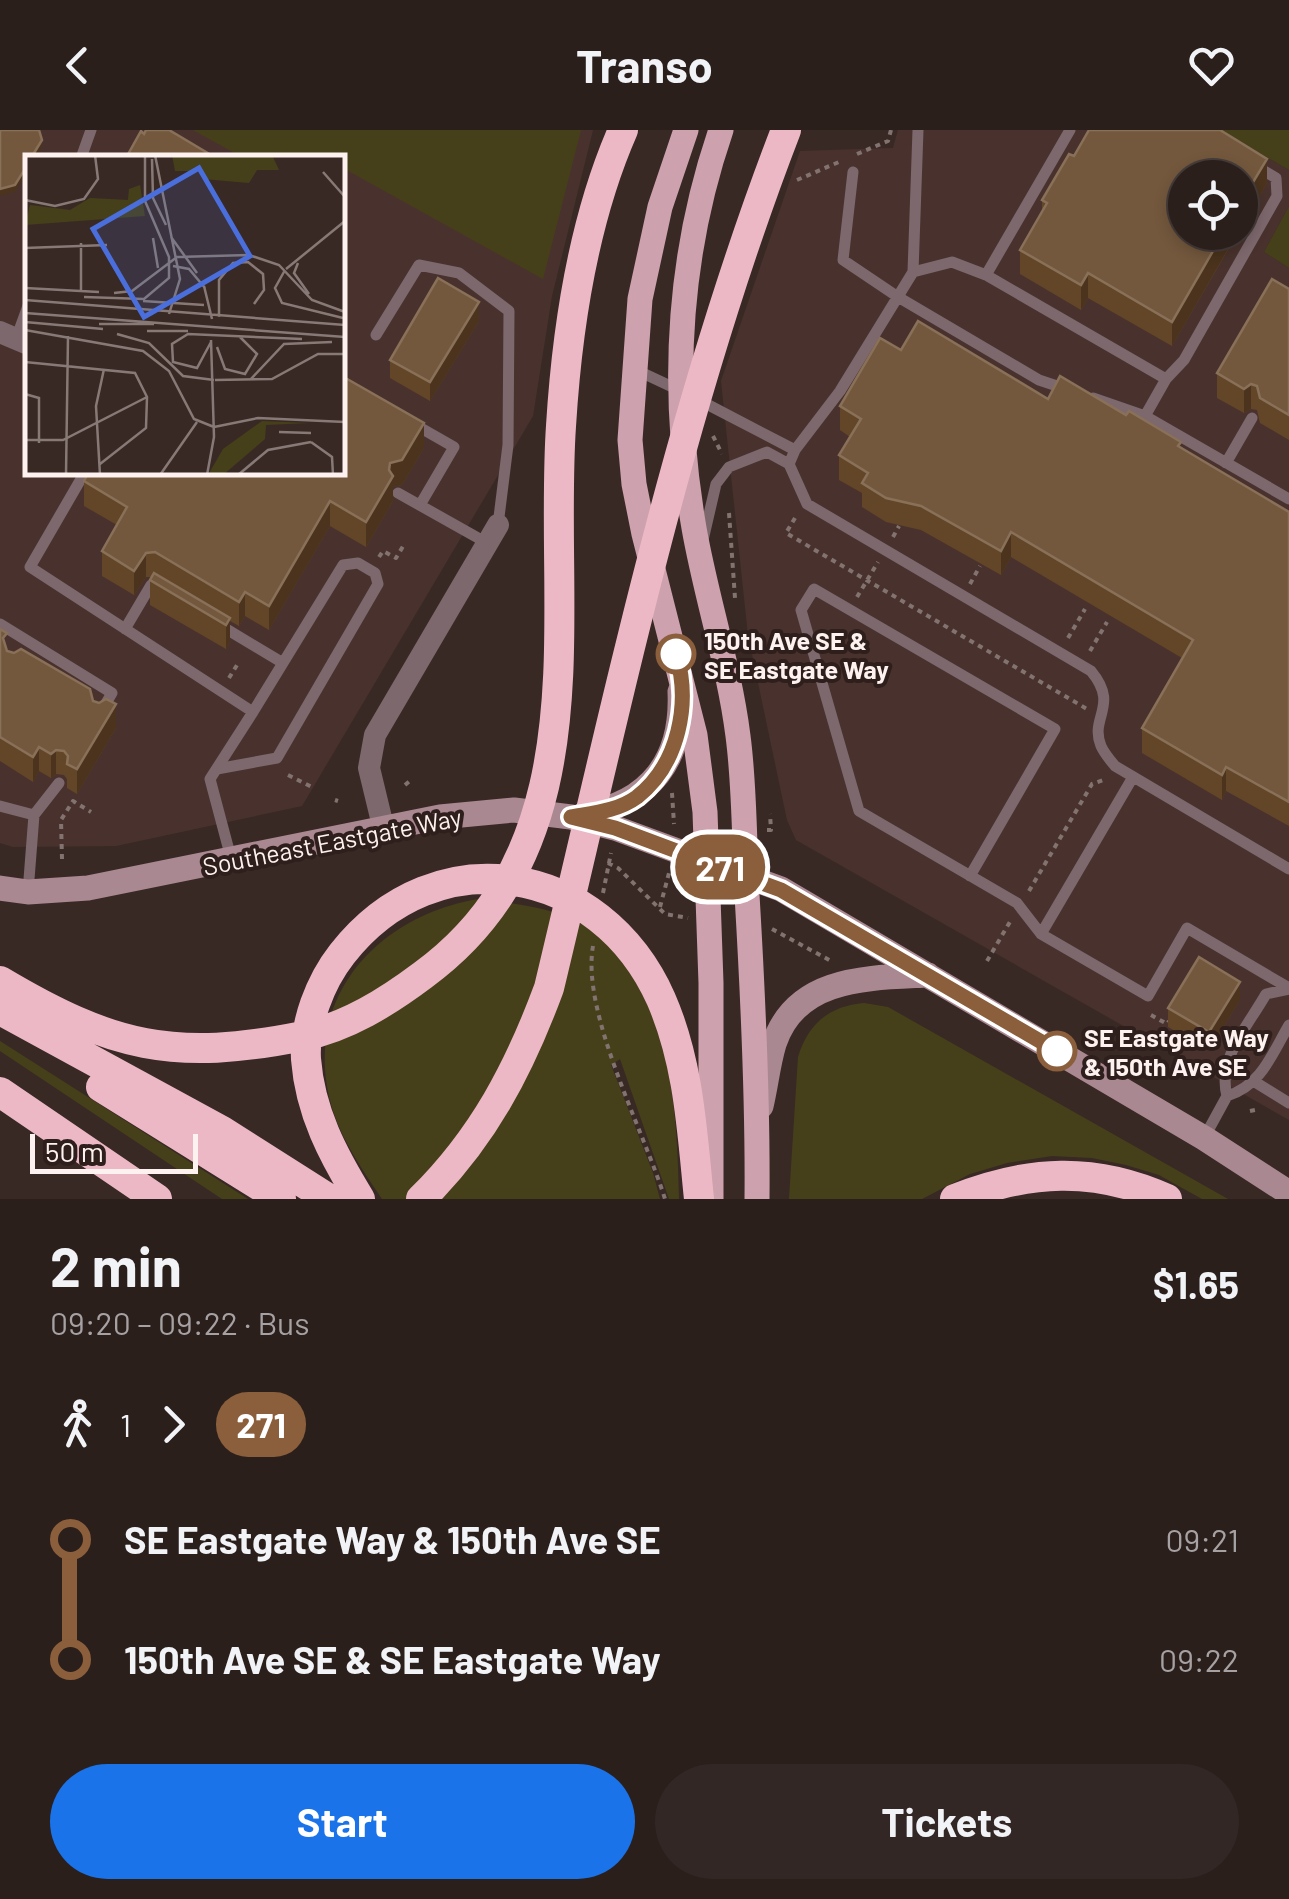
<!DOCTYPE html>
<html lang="en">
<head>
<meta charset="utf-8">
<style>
	:root { --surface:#2b1f1c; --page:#332725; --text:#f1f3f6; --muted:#a6a2a3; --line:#473d3b; --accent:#1a73e8 }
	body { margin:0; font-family:Barlow,sans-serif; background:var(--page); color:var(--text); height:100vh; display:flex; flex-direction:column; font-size:38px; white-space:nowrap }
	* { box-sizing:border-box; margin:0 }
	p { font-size:32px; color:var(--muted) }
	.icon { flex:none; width:55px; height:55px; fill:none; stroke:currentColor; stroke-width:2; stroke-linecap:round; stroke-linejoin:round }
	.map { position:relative; height:1069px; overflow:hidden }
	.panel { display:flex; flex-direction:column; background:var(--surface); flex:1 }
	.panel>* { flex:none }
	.badge { padding:0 20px; border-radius:32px; font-size:35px; line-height:65px }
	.fabs { position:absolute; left:1168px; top:30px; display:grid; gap:20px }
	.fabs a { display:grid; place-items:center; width:90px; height:90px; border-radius:50%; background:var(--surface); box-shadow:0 5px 15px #0003,0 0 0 2px var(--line); font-size:50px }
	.scale { position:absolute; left:30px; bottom:25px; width:168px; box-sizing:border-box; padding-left:10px; border:5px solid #fdf2ef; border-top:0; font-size:28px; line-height:35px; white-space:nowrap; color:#fdf2ef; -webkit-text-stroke:8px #2f1f1c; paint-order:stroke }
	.map>.badge { position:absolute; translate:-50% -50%; box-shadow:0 0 0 5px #fff }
	.legs { display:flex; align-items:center; gap:15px; height:110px; padding:0 50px; font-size:32px }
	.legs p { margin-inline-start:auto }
	.overview { display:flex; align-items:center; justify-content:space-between; height:170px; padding:0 50px }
	h1 { font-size:55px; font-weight:700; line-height:75px }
	.primary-button { display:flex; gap:20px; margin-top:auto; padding:20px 50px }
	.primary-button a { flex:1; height:115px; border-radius:60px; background:var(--accent); color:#fff; font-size:40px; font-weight:700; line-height:115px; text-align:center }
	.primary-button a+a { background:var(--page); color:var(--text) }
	ul { padding:0 50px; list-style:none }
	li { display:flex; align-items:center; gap:35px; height:120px; font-size:38px }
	li i { display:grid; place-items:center; width:15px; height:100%; margin:0 12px; background:currentColor }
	li i::after { content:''; width:25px; height:25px; margin:-12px; border:8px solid; border-radius:50%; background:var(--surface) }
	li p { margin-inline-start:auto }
	li:first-child i { background:linear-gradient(#0000 50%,currentColor 0) }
	li:last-child i { background:linear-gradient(currentColor 50%,#0000 0) }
	header { display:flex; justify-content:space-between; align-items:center; height:130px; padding:0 50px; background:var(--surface); font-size:45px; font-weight:700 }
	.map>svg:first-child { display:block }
	.built { fill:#49322d; fill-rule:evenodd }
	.green { fill:#46401a }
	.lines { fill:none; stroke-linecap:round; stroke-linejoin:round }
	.path { stroke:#827370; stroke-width:4; stroke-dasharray:5 5; stroke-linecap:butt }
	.lane { stroke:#7d686d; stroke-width:11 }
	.street { stroke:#7d686d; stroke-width:22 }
	.secondary { stroke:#aa8891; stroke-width:25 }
	.primary { stroke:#cda1ad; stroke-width:25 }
	.highway { stroke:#edb8c6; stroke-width:30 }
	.wall { fill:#634627 }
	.shaded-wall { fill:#4b331d }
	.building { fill:#73583d; stroke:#897058; stroke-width:2.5 }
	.line-1-casing { stroke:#fff; stroke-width:22 }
	.line-1 { stroke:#8b5e3c; stroke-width:15 }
	.stop-1-dot { fill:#fff; stroke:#8b5e3c; stroke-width:5 }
	.labels { text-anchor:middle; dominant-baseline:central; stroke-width:8; stroke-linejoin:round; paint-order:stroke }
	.stop-label { font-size:25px; font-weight:bold; fill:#fdf2ef; stroke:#2f1f1c; text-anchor:start }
	.street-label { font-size:25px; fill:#fdf2ef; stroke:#2f1f1c }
	.inset-road { fill:none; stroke:#877976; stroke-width:2.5 }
	.view { fill:#4a6fdd; fill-opacity:0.15; stroke:#4a6fdd; stroke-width:5 }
	.inset-edge { fill:none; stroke:#fdf2ef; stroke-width:5 }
</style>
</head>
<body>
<header><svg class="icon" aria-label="back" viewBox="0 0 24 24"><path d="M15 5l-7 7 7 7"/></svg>Transo<svg class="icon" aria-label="heart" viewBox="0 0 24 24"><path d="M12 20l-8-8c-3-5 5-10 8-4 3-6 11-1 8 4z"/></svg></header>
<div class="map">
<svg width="1289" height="1069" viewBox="0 0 1289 1069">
	<rect width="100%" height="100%" fill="#392925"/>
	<path class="built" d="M0 0H593L552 166 533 286 302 676 116 716 13 717 0 713ZM28 28H342V342H28Z
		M898 0H1220L1289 40V76L1264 122 1289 138V990L796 710 787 690 748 505 721 251 800 21 893 18ZM1185 48H1240V102H1185Z"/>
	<path class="green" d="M193 0H581L543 149 343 38 342 28 242 27Z
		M1220 0H1289V40Z
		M1289 76V138L1264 122Z
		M478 769C519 774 567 779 601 805 609 811 614 821 620 829 673 898 677 985 679 1069H669L620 929 611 935 653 1043 660 1069H382C364 1042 343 1012 333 981 299 872 374 787 478 769Z
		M864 873 888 877 1228 1069H1202L1159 1045 1126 1035 1092 1028 1052 1026 1007 1033 970 1044 922 1069H789L798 927C808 894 829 876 864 873Z
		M0 911 248 1069H222L0 921Z"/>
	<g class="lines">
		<path class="path" d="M857 24 888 11 891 0
			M797 50 839 32
			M713 306 722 324
			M729 383 735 468
			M795 388 786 403 1087 579
			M893 407 899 396
			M379 427 383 421 396 428 405 413
			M970 454 980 436
			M857 467 878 432
			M1068 508 1085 479
			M1090 521 1107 492
			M229 548 237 535
			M288 645 312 657
			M405 655 411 650
			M672 663 674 694
			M335 670 338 671
			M767 700H771L770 684
			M62 729 61 690 73 671 91 682
			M608 733 618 738 665 784 688 788
			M1029 761 1092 654 1103 650
			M603 763 611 723
			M660 777 669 743
			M772 799 833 832
			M593 816C581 883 644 1001 665 1069
			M987 831 1011 790
			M1151 885 1167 894 1169 891
			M1196 941 1197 946
			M1250 981 1255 980"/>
		<path class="lane" d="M918 0 913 142 840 261 795 320 789 334 807 374 1091 541C1120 576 1089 587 1101 616 1104 623 1110 630 1115 636L1289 739
			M81 28 91 0
			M853 42 843 130 898 167 1039 250 1066 259
			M913 142 952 132 986 145 1070 0
			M986 145 1166 249 1184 230 1277 66 1276 48 1256 36
			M376 205 419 135 459 143 509 181 508 315 498 395
			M16 209 28 176
			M634 239 681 261
			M1093 268 1145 286 1289 369
			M697 269 795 320
			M1145 286 1166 249
			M412 293 454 317 420 375
			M1226 333 1252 288
			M85 342 30 437 253 582 210 649 231 728
			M398 363 487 413
			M703 410 716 354 729 337 767 322 789 334
			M0 494 112 563 102 580
			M218 494 283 533
			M125 499 151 455 163 462
			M217 639 277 628 378 454 375 443 358 433 343 435 253 582
			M1133 647 1041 804 1148 866 1187 798 1289 858
			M0 676 34 685
			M970 746 1055 599 814 459 801 480 859 681 1017 773 1041 804
			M28 762 34 685 59 653
			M1255 952 1289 973
			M1227 966C1261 956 1272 924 1289 895
			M1204 1008 1227 966C1217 929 1248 896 1266 864L1289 859"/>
		<path class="street" d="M0 202 28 214
			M383 696 369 638 375 605 498 395"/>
		<path class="secondary" d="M584 684C650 673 683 630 680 562
			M0 758 28 762 88 758 440 687 514 680 571 687 615 698 781 759 1204 1008 1289 1063
			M761 976C766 955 768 934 774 914 796 846 869 848 928 845"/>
		<path class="primary" d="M686 0 660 77 640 169 630 310 634 354 644 404 695 605 705 682 711 853V1069
			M721 0C677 128 671 264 694 398 706 467 729 535 738 606 745 659 744 712 747 765 753 866 758 967 757 1069"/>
		<path class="highway" d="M0 851C111 917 174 932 303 906 347 897 387 872 423 845 603 713 548 487 561 296 567 198 583 91 623 0
			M0 880 222 1001 329 1069
			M101 957 281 1069
			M0 962 157 1069
			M360 1069C333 1025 310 982 306 929 304 894 320 852 342 824 436 704 601 734 661 869 689 933 692 1001 699 1069
			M421 1069C483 1008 519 939 549 858 618 570 679 277 786 0
			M955 1069C1028 1040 1094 1036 1167 1069"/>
	</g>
	<path class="wall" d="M1074 26 1267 53 1172 216 1088 168 1081 180 1020 144V120L1042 82V70Z
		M1289 159V310L1260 293 1257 280 1251 279 1244 283 1217 268V243Z
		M479 191 430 271 390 248V230Z
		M901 220 1048 269 1181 318 1289 382V696L1226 661 1222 670 1142 623V598L1182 528 1011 427 1001 445 921 400 886 392 862 377V363L839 350V325L850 307 840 300V276Z
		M424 318 402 355 393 357V371L366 417 330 396 269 500 245 486 239 496 230 491V512L226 519 150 475V450L152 447H146L134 465 102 446V421L117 395 84 376V351L342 342Z
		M0 499 7 521 93 571 116 598 77 664 67 658V649L64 645 56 644 51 648 39 641 33 652 0 631Z
		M1240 870 1209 921 1168 897V878Z"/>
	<path class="shaded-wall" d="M42 10V16L35 28H31Z
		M1267 29V53L1240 99V74Z
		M28 34V40L15 62 0 66V59Z
		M1224 102H1238L1172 216V192Z
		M1088 143V168L1081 180V155Z
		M479 172V191L430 271V252Z
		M1251 254V279L1244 283V259Z
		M424 293V318L402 355 393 357V371L366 417V392L390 333Z
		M330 371V396L269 500V476Z
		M1011 402V427L1001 445V421Z
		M146 423V447L134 465V441Z
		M245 462V486L239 496V472Z
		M230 488V512L226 519V495Z
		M116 574V598L77 664V639Z
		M39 617V641L33 652V627Z
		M56 620V644L51 648V624Z
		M1226 637V661L1222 670V645Z
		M1240 852V870L1209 921V902Z"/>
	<path class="building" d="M0 0H39L42 10 31 28H28V34L15 55 0 59Z
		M146 0H169L216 28H126L141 1 144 4Z
		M1089 0H1220L1267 29 1240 74V48H1185V102H1224L1172 192 1088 143 1081 155 1020 120 1047 73 1042 70 1069 24 1074 26Z
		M438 148 479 172 430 252 390 230Z
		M1272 149 1289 159V285L1260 268 1257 256 1251 254 1244 259 1217 243Z
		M918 191 1048 269 1060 246 1126 285 1129 281 1181 312 1178 316 1289 382V672L1226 637 1222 645 1142 598 1193 510 1011 402 1001 421 921 376 886 368 862 353 868 343 839 325 861 289 840 276 880 208 901 220Z
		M342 246 424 293 402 330 390 333 389 340 393 346 366 392 330 371 269 476 245 462 239 472 155 422 146 423 134 441 102 421 127 377 84 351 89 342H342Z
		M154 443 230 488 226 495 150 450Z
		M0 499 7 503 3 508 7 521 14 523 21 519 90 559 93 571 99 573 106 569 116 574 77 639 67 634 68 626 64 621 56 620 51 624 39 617 33 627 0 607Z
		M1199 827 1240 852 1209 902 1168 878Z"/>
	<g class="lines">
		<defs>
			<path id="line-1" d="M676 524C691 573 679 634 637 667 618 681 593 683 571 687L615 698 781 760 1057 921"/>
		</defs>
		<use href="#line-1" class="line-1-casing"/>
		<use href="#line-1" class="line-1"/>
	</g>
	<g class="stop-1-dot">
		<circle cx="676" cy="524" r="18"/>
		<circle cx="1057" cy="921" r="18"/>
	</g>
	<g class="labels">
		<g class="stop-label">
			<text x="704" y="510">150th Ave SE &amp;<tspan x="704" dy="29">SE Eastgate Way</tspan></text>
			<text x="1084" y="907">SE Eastgate Way<tspan x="1084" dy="29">&amp; 150th Ave SE</tspan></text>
		</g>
		<g class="street-label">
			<text transform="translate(332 711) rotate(-11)">Southeast Eastgate Way</text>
		</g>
	</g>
	<g transform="translate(25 25)">
		<rect width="320" height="320" fill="#392925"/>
		<path d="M147 0H247L254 15H232L224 28 178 24 177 16H150ZM115 30 120 61 0 70 5 50 45 55 65 43 103 45 104 34ZM237 266 284 268 241 270 240 284 198 320H183L198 294Z" fill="#46401a"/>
		<path class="inset-road" d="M130 0 155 124 144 159M127 4 128 43 141 70M298 17 320 42M0 45 30 51 59 44 73 24 70 0M146 82 172 118M128 83 133 113M56 88V136M0 93 82 90M273 108 269 118 284 139M148 111 164 114 180 133M261 114 320 66M260 115 250 133 257 148 318 163M179 131 187 164M0 133 74 137M89 138 107 136 152 102 224 100 254 110 287 145 320 157M59 142 119 144 144 123V102L120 46V0M0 145 320 170M118 146 179 150M0 158 320 182M194 162V125L208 108 223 107 238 119 239 135 229 149M0 167 78 174M74 169H129M0 175 118 196 144 216 169 264 189 272M122 176H163M92 179 124 188 158 221 189 225M186 187 172 213 148 207 147 189 163 179 277 184M192 192 200 214 220 219 232 199 215 182M0 207 110 218 122 242 121 273 75 309M190 225 247 224 293 199H320M225 225 259 189 307 187M0 239 14 243V288M189 272 233 263 320 267M254 277 286 278M0 285H38L122 242M286 287 307 302 308 320M41 320 43 181M75 320 71 251 79 214M135 320 172 267M182 320 189 282 186 185M213 320 243 295 286 287"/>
		<path class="view" d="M174 13 225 101 119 162 68 74Z"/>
		<rect width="320" height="320" class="inset-edge"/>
	</g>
</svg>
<div class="fabs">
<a><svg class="icon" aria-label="locate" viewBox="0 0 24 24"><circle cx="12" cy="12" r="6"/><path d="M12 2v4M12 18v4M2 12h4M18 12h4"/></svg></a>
</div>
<div class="scale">50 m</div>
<b class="badge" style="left:720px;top:737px;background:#8b5e3c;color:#fff">271</b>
</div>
<section class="panel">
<div class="overview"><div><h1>2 min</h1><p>09:20 – 09:22 · Bus</p></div><b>$1.65</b></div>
<div class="legs"><svg class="icon" aria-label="walk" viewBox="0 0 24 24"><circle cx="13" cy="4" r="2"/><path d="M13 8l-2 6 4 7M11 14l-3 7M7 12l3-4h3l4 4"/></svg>1<svg class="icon" aria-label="forward" viewBox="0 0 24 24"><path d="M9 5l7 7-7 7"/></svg><b class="badge" style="background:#8b5e3c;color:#fff">271</b></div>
<ul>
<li><i style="color:#8b5e3c"></i><b>SE Eastgate Way &amp; 150th Ave SE</b><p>09:21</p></li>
<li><i style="color:#8b5e3c"></i><b>150th Ave SE &amp; SE Eastgate Way</b><p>09:22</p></li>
</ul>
<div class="primary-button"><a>Start</a><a>Tickets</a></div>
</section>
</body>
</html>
